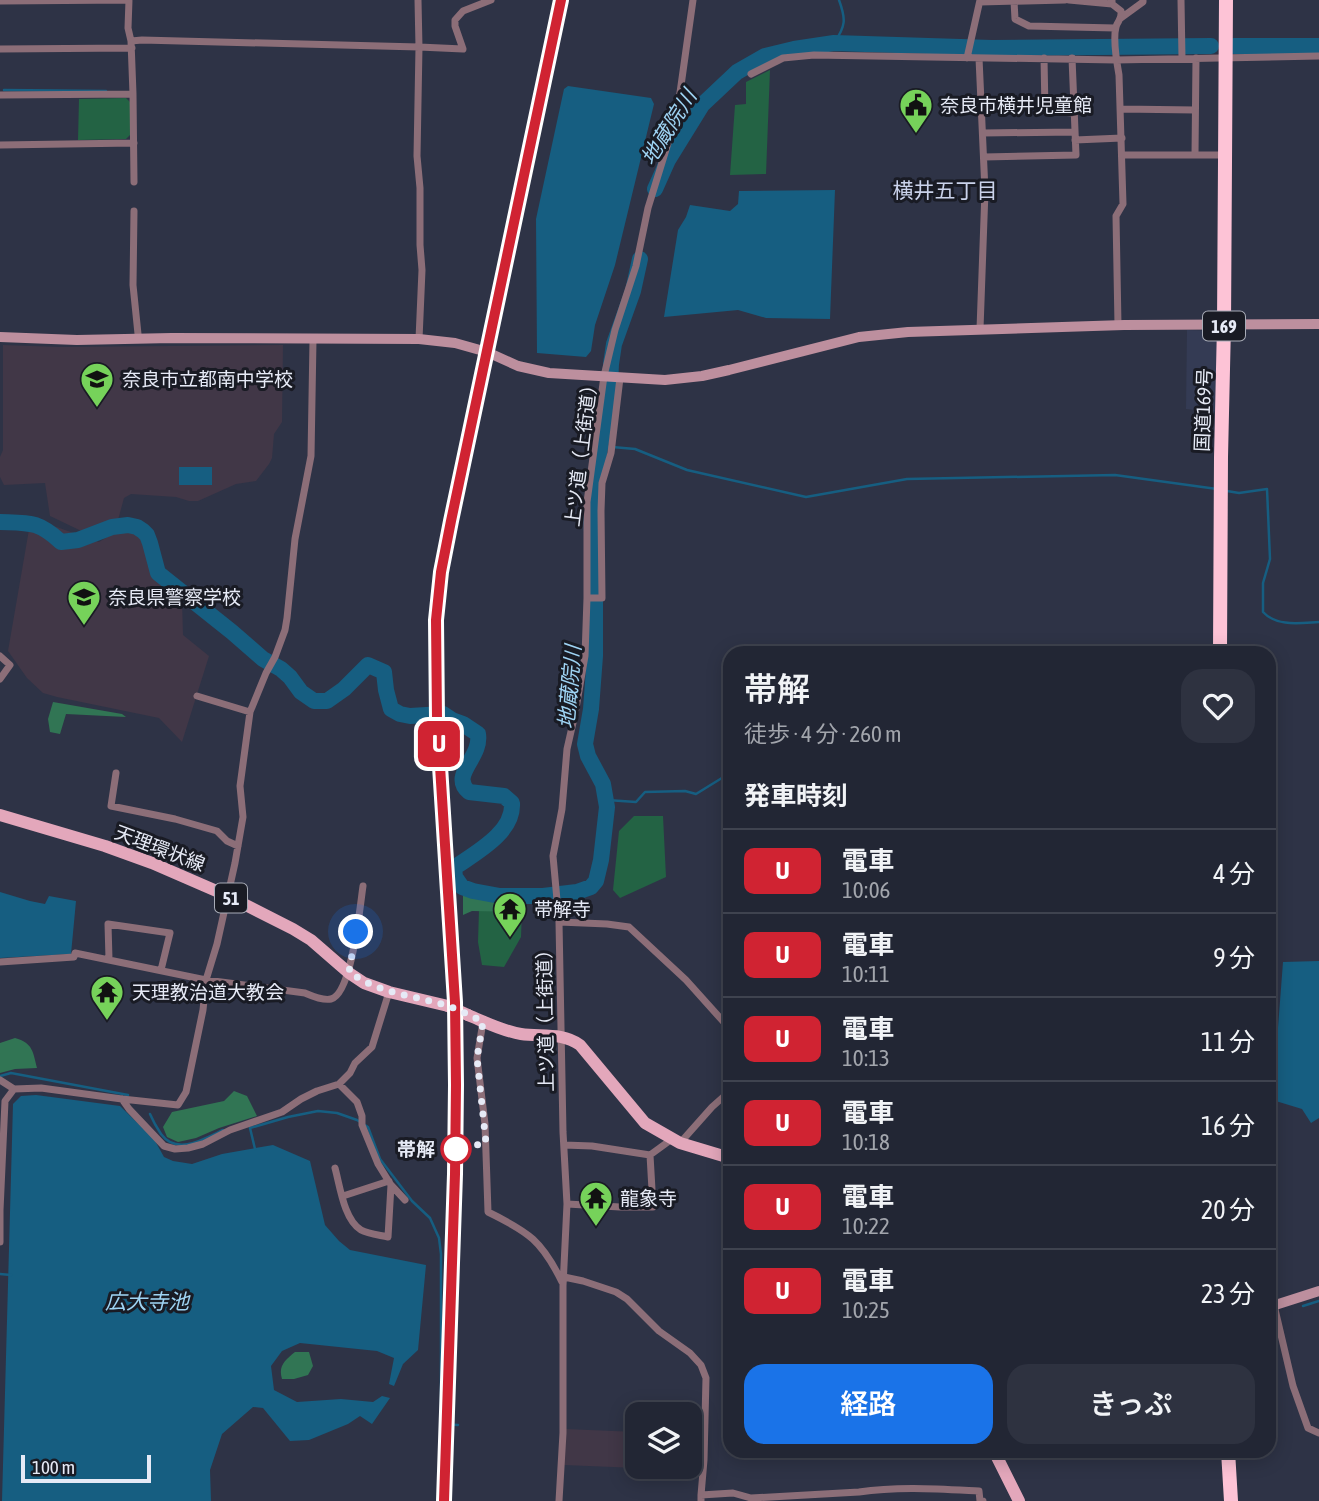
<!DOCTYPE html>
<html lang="ja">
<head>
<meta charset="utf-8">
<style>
	:root { --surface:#222634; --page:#2e3240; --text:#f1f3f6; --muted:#a2a5ac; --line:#3f434f; --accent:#1a73e8 }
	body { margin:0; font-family:"Asap Condensed","Noto Sans JP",sans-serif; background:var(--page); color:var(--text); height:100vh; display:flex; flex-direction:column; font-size:26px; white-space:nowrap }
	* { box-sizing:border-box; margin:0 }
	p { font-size:23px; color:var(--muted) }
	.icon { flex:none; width:38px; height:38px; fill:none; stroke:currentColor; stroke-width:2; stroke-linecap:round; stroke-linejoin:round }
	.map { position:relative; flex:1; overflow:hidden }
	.side { position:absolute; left:723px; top:646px; width:553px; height:812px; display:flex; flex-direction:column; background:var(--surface); border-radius:21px; box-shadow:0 4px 18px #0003,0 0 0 2px var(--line) }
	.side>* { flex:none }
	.badge { padding:0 14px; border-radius:10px; font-size:24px; line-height:46px }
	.controls { position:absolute; left:625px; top:1402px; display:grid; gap:14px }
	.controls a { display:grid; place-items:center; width:77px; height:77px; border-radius:14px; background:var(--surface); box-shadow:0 4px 18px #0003,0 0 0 2px var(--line); font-size:35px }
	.scale { position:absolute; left:21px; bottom:18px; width:130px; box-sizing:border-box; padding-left:7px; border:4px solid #e6eaf6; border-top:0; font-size:19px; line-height:24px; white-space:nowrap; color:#e6eaf6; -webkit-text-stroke:5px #191b24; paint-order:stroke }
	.you { position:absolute; width:35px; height:35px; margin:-18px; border:5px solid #fff; border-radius:50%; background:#1a73e8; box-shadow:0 0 0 10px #1a73e833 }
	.map>.badge { position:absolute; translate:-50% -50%; box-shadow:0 0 0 4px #fff }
	h2 { padding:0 21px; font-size:26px; line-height:63px }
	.round { display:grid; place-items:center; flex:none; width:74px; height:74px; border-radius:21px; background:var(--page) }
	.overview { display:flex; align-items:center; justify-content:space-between; height:119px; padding:0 21px }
	h1 { font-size:33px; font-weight:600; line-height:52px }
	.button { display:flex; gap:14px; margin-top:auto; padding:14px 21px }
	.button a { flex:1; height:80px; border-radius:21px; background:var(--accent); color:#fff; font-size:28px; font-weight:600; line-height:80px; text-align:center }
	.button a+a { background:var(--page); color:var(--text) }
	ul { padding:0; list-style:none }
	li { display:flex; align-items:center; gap:21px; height:84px; padding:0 21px; border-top:2px solid var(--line) }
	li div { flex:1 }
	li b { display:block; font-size:26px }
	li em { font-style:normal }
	li .badge { min-width:77px; font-weight:700; text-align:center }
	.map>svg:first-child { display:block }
	.built { fill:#343b54 }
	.education { fill:#413747 }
	.green { fill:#236344 }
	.forest { fill:#317554 }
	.water { fill:#165e81 }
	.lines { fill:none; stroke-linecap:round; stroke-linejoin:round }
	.stream { stroke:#165e81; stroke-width:2.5 }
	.river { stroke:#165e81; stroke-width:16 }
	.street { stroke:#8c6e78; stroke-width:7 }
	.secondary { stroke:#bd8f9e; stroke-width:10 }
	.primary { stroke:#e3a7bb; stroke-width:12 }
	.highway { stroke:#fdc3d6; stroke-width:14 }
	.rail { stroke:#c0c4d1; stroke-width:2.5; stroke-dasharray:10 5; stroke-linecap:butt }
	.primary-bridge { stroke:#e3a7bb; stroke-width:12 }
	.line-casing { stroke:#fff; stroke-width:16 }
	.line { stroke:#d02332; stroke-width:10 }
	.walk { stroke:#e6eaf6; stroke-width:7; stroke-dasharray:0 12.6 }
	.stop-dot { fill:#fff; stroke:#d02332; stroke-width:3.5 }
	.labels { text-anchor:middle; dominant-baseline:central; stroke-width:6; stroke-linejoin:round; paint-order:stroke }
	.shield { fill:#191b24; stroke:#a8acb7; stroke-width:2 }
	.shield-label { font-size:18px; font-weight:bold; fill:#e6eaf6 }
	.poi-label { font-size:19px; fill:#e6eaf6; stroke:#191b24; text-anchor:start }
	.street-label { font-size:19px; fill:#e6eaf6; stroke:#191b24 }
	.stop-label { font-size:19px; font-weight:bold; fill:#e6eaf6; stroke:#191b24; text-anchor:end }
	.water-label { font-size:21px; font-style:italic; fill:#9ed3f3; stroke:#191b24 }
	.neighbourhood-label { font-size:21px; fill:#cad2ea; stroke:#191b24 }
</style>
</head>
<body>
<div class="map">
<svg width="1319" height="1501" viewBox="0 0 1319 1501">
	<rect width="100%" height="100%" fill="#2e3346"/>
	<path class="built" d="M1187 330 1218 331V412L1186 409Z"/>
	<path class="education" d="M3 345 60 347 283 345 282 422 274 434 272 458 269 464 256 481 236 484 198 501H189L176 497 131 494 124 498 118 520 94 537 50 516 45 483 4 485 0 477V457L3 450Z
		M31 518 99 542 123 527 145 534 155 574 182 600 183 635 209 656 182 742 159 718 57 697 43 693 27 678 8 651Z
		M565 1429 637 1432V1468L564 1465Z"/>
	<path class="green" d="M770 70 766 174 730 175 735 105 746 104V82Z
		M126 98 130 102V135L126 139 78 140 79 99Z
		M634 816H663L666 877 620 898 613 890 619 831Z
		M479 910H522L521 937 504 967 482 965 478 942Z"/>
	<path class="forest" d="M53 702 122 714 126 717 66 714 60 734 50 732 48 719Z
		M463 893 481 900 524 901V912L472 911 463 915Z
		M15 1038C33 1043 33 1052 37 1068L15 1069 0 1073V1043Z
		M234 1091 247 1096 257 1116 219 1128 196 1138 178 1142 167 1137 163 1127 172 1112 224 1101Z
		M295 1352H309L313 1366 308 1375 294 1379H282C278 1366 285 1360 295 1352Z"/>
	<path class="water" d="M568 86 651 98 654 104 615 265 595 325 591 351 586 357 537 353 536 219 564 89Z
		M835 190 830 319 766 318 738 310 664 317 678 230 686 217 690 205 730 211 738 204 739 191Z
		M179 467H212V485H179Z
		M0 892 30 901 45 904 49 896 76 901 71 954 0 958Z
		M1319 961V1118L1311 1123 1302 1109 1269 1099 1272 1059 1276 1054 1283 962Z
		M36 1095 120 1106 154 1139 164 1157 173 1161 192 1164 222 1154 273 1145 310 1161 325 1225 339 1241 350 1250 426 1265 418 1350 403 1364 394 1386 389 1384 394 1358 377 1351 300 1343 282 1351 271 1366 274 1390 297 1402 341 1399 373 1402 382 1396 390 1398 372 1424 360 1416 348 1424 309 1440 290 1441 263 1408 253 1407 222 1434 210 1470 211 1501H2L13 1104 21 1096Z"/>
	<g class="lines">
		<path class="stream" d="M834 43C846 26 846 19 839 0
			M4 90 106 91
			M601 446 635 449 687 470 806 497 907 479 1115 475 1217 489
			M1227 491 1239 493 1267 489 1270 559 1263 583V612C1277 627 1300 623 1319 622
			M607 800 636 802 645 792 685 791 696 794 730 773
			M0 1076 11 1073 128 1095
			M150 1114C153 1121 157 1128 161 1134 177 1156 204 1139 223 1130
			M255 1149 250 1128 288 1117 318 1111 337 1113 357 1120 368 1127 380 1159 412 1201 430 1218 439 1238 441 1254V1420L444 1424 458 1425
			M0 1274 11 1275
			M1303 1306 1319 1301"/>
		<path class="river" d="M1234 46H1319
			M655 189 668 160 702 105 737 72 765 56 794 49 834 43 992 48 1211 46
			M0 522C30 523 38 521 61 542L78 540 112 527 128 525 137 527 143 531 147 535 150 543 158 573 232 632 263 659 281 669 290 677 301 692 314 701H327L344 689 368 665 384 672 386 690 391 709 400 714 410 716 443 714 452 720 463 724 478 734C482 758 449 775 469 792L504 796 512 803C514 833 475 853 454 868L455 877 462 887 473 891 500 896H543L577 892 591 887 596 881 601 860 607 807 603 784 588 756 585 744 591 709 595 656V591L591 513 596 473 610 386 611 364 614 344 633 291 640 259"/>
		<path class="street" d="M129 0 128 28 131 41 133 94 134 182
			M1069 0 1112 4
			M1112 0V4L1121 11C1122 20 1118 20 1116 27 1113 38 1117 64 1119 75L1123 204 1116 216 1118 325
			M1181 0 1182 58
			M0 1 129 0
			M1014 1 1015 19 1029 26 1115 28
			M980 2 1065 0
			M1121 18 1143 2V0
			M131 41 142 40 419 47 418 0
			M0 49 132 48
			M967 58 980 0
			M979 58 985 191 980 329
			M1044 58 1045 111 1074 113
			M751 74 783 58 814 55 1116 60 1319 56
			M0 95 133 94
			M1012 102 1045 103
			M1121 109 1195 110
			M983 133 1075 132
			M1075 140 1122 138
			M0 145 134 143
			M1122 155H1225
			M1195 155 1196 58
			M984 157 1076 155 1072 58
			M134 211 133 285 138 334
			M419 339 422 270 420 245V188L417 156 419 47 463 49 455 26V20L463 11 491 0
			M587 598H602L601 511 602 483 611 453 620 378
			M0 656 10 665 0 679
			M197 696 250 712
			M116 773 111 806 175 819 217 831 227 841 238 846
			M559 922 607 924 629 927 686 980 730 1029
			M109 959 108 924 170 933 161 970
			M0 962 74 957 75 953 206 980 305 993C312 996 323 1001 331 999 352 994 360 906 363 886
			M483 1022 477 1058 485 1124 488 1212C529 1232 542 1241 562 1282
			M0 1080 14 1089
			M339 1084 357 1102 362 1116V1125L378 1164 391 1185 405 1200
			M122 1099 129 1109 164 1146 175 1149 188 1148 203 1144 230 1130 282 1112 301 1099 317 1091 339 1084 350 1073 355 1063 372 1047 389 992
			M680 1143 712 1107 730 1091
			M564 1145 592 1146 650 1155 672 1139
			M335 1168C340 1186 344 1220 361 1230 368 1234 379 1235 388 1237L391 1185
			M343 1196 389 1181
			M567 1204 620 1207H653L650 1155
			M0 1210 5 1101 14 1089 41 1088 122 1099 178 1105 186 1092 203 1010 206 980 217 944 235 863 243 817 240 786 250 712 266 673 275 657 285 630 287 618 295 539 311 456 313 340
			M0 1242V1208
			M564 1277 583 1281 616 1292 627 1299 659 1331 690 1353 701 1365 706 1378 704 1460 701 1495V1501
			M1274 1305 1293 1386 1308 1428 1319 1433
			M701 1495 733 1493 751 1498 859 1492C898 1486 940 1489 979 1491L980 1501H983
			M559 1501 563 1433V1286L567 1204 563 1132 559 922 553 856 562 809 567 749 575 714 585 656 587 598V502L604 376 615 330 636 266 648 208 677 114 693 0"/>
		<path class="secondary" d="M0 337 77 340 172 338 419 339 455 343 487 352 518 366 549 373 665 380 702 376 729 370 859 337 908 332 1124 325 1319 324
			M1269 1307 1319 1291"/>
		<path class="primary" d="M0 815 105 846 152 863 228 896 293 929 311 940 349 973 364 983 389 992 448 1006
			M468 1015C485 1022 502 1031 521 1034 541 1037 562 1032 580 1045L645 1123 680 1143 730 1158
			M994 1451 1019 1501"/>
		<path class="highway" d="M1220 653 1221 457 1224 325 1226 0
			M1228 1451 1231 1501"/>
		<path class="rail" d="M446 1501 457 1277 460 1150 459 1085 437 719 436 620 441 572 451 521 561 0"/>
		<path class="primary-bridge" d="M448 1006 468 1015"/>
	</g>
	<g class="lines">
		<defs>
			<path id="line" d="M444 1501 455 1174 456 1085 455 1002 437 719 436 620 441 572 451 521 561 0"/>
		</defs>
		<use href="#line" class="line-casing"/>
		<use href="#line" class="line"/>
		<path class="walk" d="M356 932 349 972C380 994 413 995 448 1006 460 1010 472 1016 483 1022L477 1058 486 1143 456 1149"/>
	</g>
	<defs>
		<symbol id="civic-pin" viewBox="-11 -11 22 30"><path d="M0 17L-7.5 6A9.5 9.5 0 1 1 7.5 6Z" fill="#76d25a" stroke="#191b24"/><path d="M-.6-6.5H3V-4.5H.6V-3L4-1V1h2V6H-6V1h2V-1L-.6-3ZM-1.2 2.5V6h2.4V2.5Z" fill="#111"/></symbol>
		<symbol id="school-pin" viewBox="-11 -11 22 30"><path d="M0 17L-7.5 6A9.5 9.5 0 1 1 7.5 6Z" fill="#76d25a" stroke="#191b24"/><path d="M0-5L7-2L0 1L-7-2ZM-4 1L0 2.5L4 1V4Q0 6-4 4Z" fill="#111"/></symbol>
		<symbol id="temple-pin" viewBox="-11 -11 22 30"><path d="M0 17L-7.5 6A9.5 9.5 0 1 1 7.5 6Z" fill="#76d25a" stroke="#191b24"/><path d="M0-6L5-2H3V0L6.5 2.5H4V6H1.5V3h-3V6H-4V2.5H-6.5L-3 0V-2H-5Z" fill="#111"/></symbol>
	</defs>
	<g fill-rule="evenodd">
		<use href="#civic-pin" x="897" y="86" width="38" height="52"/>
		<use href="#school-pin" x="78" y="360" width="38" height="52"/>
		<use href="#school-pin" x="65" y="578" width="38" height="52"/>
		<use href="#temple-pin" x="491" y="890" width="38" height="52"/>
		<use href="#temple-pin" x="88" y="973" width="38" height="52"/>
		<use href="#temple-pin" x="577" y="1179" width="38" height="52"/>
	</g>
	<circle class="stop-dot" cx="456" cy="1149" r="14"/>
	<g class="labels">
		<g class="shield">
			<rect x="1203" y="311.5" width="42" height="29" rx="5"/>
			<rect x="215" y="883.5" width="32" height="29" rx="5"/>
		</g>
		<g class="shield-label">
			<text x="1224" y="326">169</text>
			<text x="231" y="898">51</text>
		</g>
		<g class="poi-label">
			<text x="940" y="105">奈良市横井児童館</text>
			<text x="122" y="379">奈良市立都南中学校</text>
			<text x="108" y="597">奈良県警察学校</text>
			<text x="534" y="909">帯解寺</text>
			<text x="132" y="992">天理教治道大教会</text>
			<text x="620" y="1198">龍象寺</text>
		</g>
		<g class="street-label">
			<text transform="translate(1203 410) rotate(-88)">国道169号</text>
			<text transform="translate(581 451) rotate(-83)">上ツ道（上街道）</text>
			<text transform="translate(160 848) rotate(21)">天理環状線</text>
			<text transform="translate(545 1016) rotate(-91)">上ツ道（上街道）</text>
		</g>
		<g class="stop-label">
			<text x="435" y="1149">帯解</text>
		</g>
		<g class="water-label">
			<text transform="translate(668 127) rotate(-58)">地蔵院川</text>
			<text transform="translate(569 687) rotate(-85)">地蔵院川</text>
			<text x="147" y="1301">広大寺池</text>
		</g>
		<g class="neighbourhood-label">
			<text x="945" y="190">横井五丁目</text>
		</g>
	</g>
</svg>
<div class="controls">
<a><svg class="icon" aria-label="layers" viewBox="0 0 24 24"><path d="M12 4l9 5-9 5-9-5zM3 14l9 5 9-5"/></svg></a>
</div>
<div class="scale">100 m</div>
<div class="you" style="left:356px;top:932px"></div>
<b class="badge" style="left:439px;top:744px;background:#d02332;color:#fff">U</b>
<section class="side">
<div class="overview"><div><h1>帯解</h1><p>徒歩 · 4 分 · 260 m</p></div><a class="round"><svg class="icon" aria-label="heart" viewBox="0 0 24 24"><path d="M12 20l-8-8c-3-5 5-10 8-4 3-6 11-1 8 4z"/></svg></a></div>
<h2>発車時刻</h2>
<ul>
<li><span class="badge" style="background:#d02332;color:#fff">U</span><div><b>電車</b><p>10:06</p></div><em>4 分</em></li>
<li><span class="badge" style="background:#d02332;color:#fff">U</span><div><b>電車</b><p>10:11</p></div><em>9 分</em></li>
<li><span class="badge" style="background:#d02332;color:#fff">U</span><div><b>電車</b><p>10:13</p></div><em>11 分</em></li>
<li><span class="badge" style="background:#d02332;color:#fff">U</span><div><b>電車</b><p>10:18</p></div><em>16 分</em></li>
<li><span class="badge" style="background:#d02332;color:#fff">U</span><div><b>電車</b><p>10:22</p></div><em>20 分</em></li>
<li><span class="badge" style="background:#d02332;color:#fff">U</span><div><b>電車</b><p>10:25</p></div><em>23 分</em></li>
</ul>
<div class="button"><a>経路</a><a>きっぷ</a></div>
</section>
</div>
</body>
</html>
